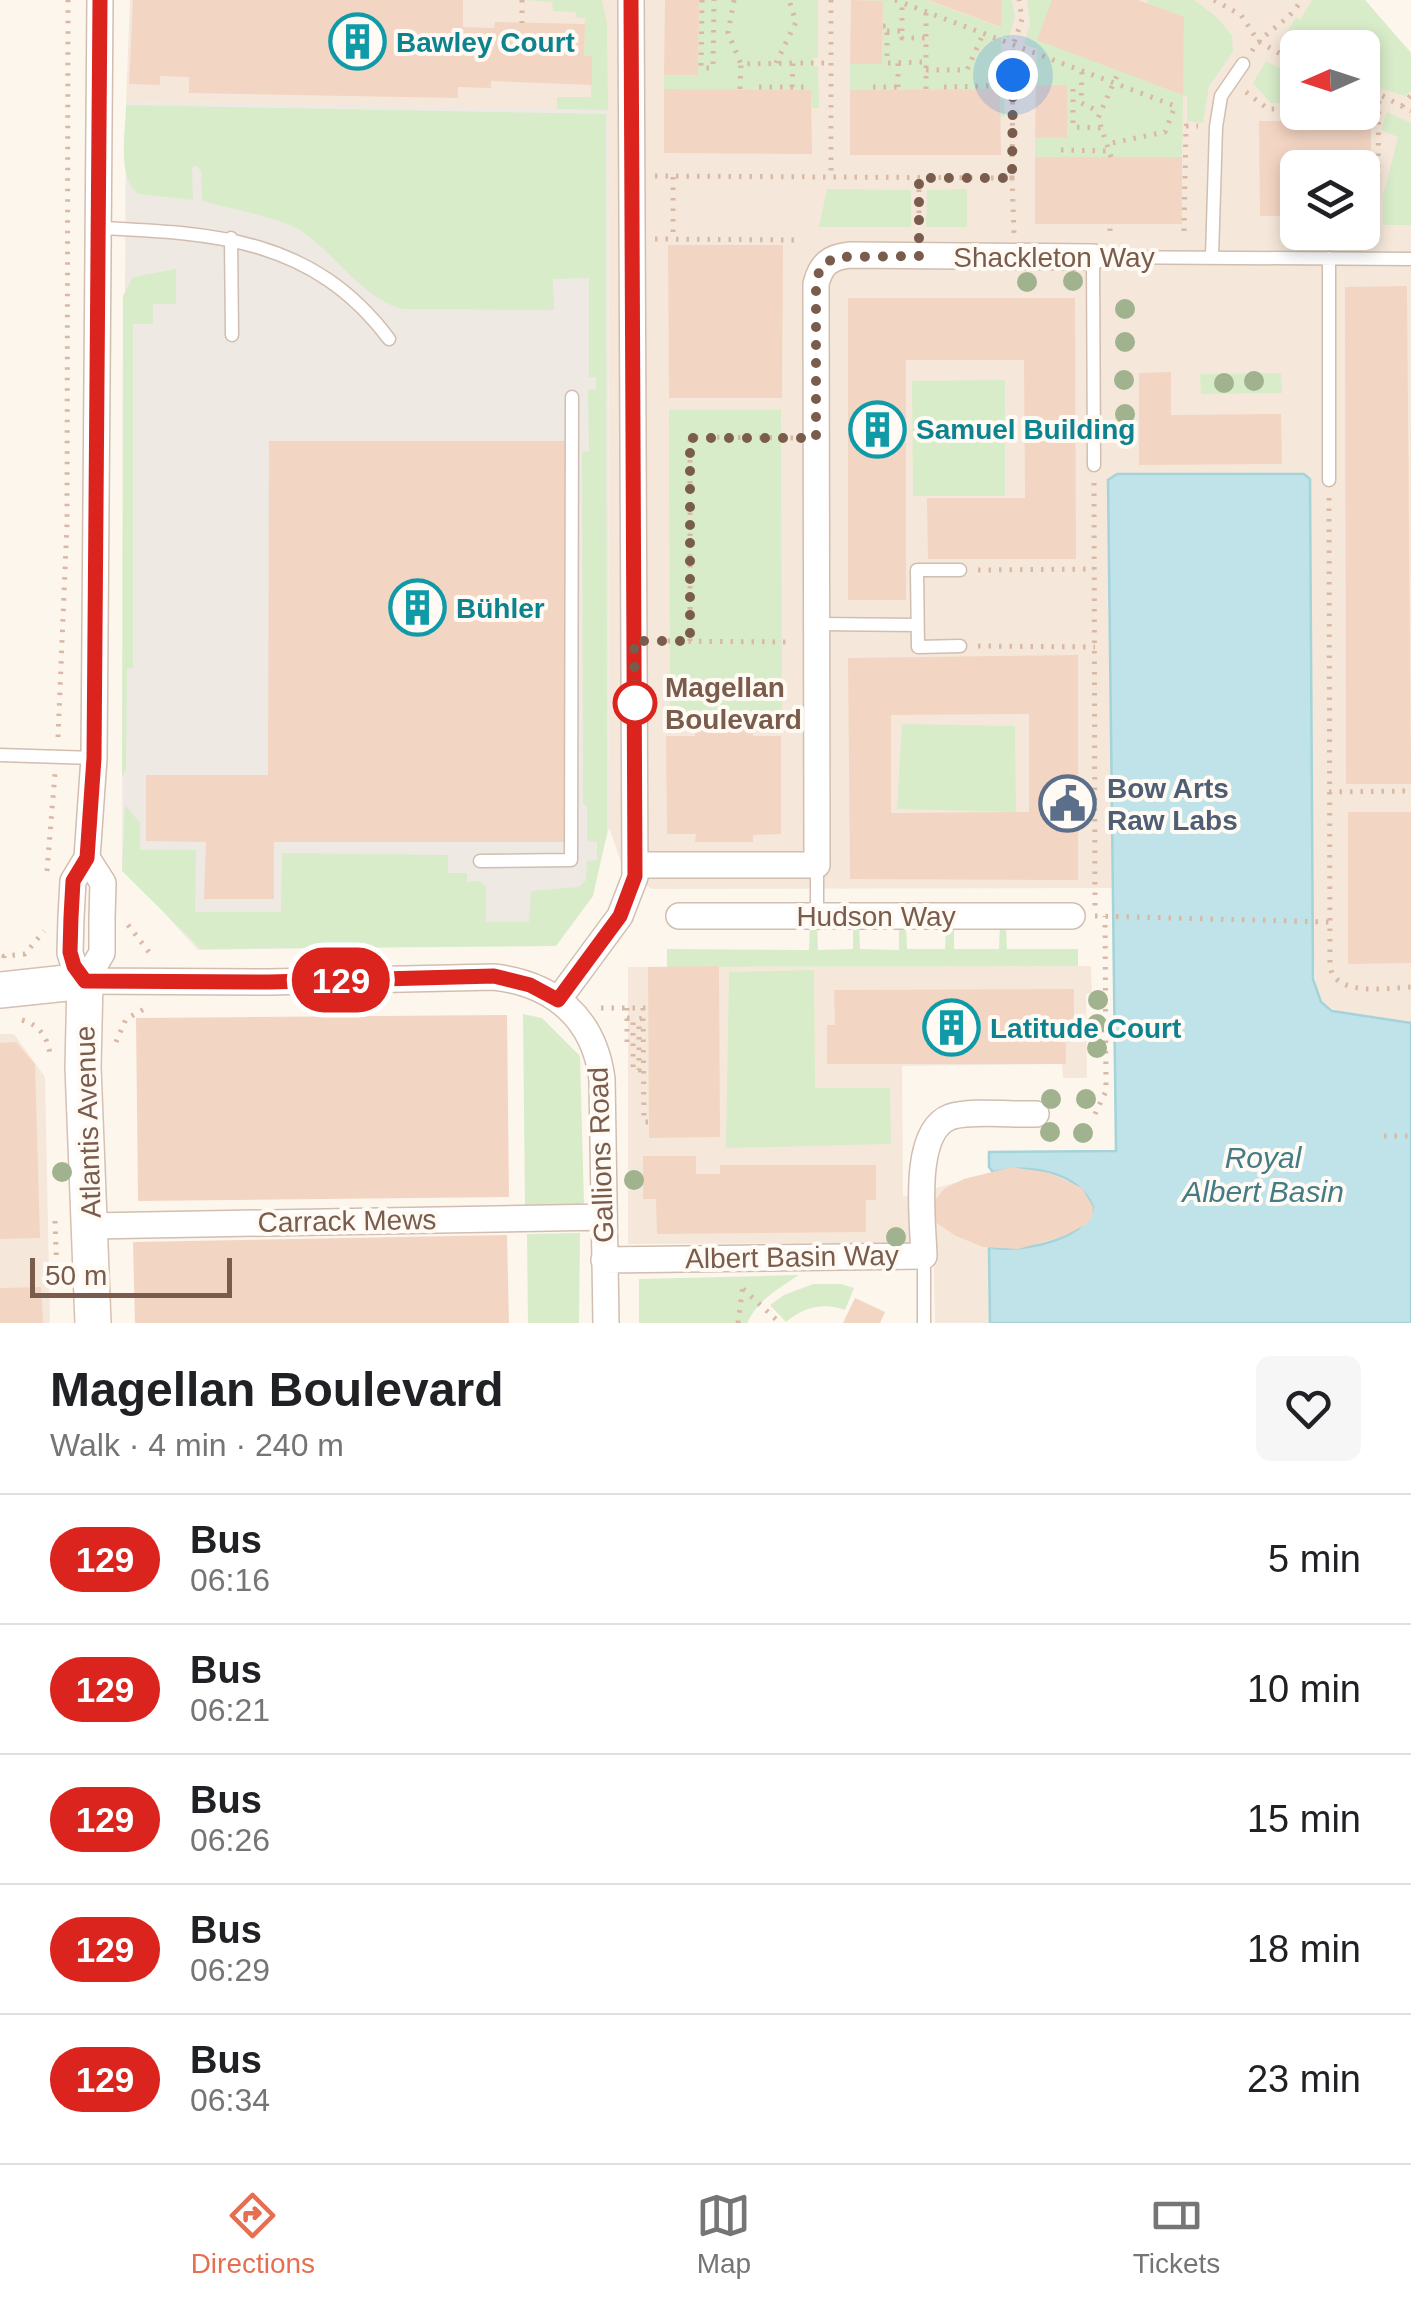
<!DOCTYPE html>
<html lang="en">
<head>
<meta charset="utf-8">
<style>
	:root { --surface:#fff; --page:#f6f6f6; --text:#202124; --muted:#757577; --line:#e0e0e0; --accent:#e76f51 }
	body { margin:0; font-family:Helvetica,sans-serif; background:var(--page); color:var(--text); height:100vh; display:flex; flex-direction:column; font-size:38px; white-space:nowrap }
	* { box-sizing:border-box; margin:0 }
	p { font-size:32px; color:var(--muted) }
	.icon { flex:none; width:55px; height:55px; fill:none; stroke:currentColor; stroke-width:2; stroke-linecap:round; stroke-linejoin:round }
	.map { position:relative; height:1323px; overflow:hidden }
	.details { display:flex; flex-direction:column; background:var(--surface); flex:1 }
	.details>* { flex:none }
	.badge { padding:0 20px; border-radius:32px; font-size:35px; line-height:65px }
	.needle { width:65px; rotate:267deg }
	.tools { position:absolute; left:1280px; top:30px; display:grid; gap:20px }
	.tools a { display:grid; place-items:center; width:100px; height:100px; border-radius:15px; background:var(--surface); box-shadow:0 5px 15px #0003; font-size:50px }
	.scale { position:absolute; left:30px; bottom:25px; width:202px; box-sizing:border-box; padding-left:10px; border:5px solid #7a5c4d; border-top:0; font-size:28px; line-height:35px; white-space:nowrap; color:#7a5c4d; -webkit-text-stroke:8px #fffaf3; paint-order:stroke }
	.you { position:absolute; width:50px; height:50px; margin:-25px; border:8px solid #fff; border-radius:50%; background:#1a73e8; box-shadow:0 0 0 15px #1a73e833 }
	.map>.badge { position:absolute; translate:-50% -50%; box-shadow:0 0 0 5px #fff }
	.round { display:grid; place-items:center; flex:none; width:105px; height:105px; border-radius:15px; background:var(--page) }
	.head { display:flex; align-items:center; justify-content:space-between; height:170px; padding:0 50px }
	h1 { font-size:48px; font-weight:700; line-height:75px }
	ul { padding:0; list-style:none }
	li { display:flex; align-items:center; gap:30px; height:130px; padding:0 50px; border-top:2px solid var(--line) }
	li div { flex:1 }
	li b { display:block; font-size:38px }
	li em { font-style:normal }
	li .badge { min-width:110px; font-weight:700; text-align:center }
	.tabs { display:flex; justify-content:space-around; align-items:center; height:140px; border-top:2px solid var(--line); background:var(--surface); font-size:28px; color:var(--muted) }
	.tabs a { display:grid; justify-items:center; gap:5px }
	.tabs .on { color:var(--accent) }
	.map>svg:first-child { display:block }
	.residential { fill:#f5e8da; fill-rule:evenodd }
	.industrial { fill:#efe9e4 }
	.green { fill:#d8ecc9 }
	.water { fill:#bfe3e8; stroke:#a5d3da; stroke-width:2.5 }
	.building { fill:#f3d5c3; fill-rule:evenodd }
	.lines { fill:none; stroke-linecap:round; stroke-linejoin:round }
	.lane-casing { stroke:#d1beb0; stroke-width:15 }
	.street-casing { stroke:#d1beb0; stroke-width:28 }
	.secondary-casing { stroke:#d6c0b0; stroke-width:38 }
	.path { stroke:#d9b8a5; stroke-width:5; stroke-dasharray:2.5 8; stroke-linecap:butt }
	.lane { stroke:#fff; stroke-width:12 }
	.street { stroke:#fff; stroke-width:25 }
	.secondary { stroke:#fff; stroke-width:35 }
	.tree { fill:#a0b28e }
	.line-casing { stroke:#fff; stroke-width:22 }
	.line { stroke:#dc241f; stroke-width:15 }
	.walk { stroke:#7a5c4d; stroke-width:10; stroke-dasharray:0 18 }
	.stop-dot { fill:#fff; stroke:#dc241f; stroke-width:5 }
	.labels { text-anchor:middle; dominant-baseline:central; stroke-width:8; stroke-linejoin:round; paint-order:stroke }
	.culture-label { font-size:28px; font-weight:bold; fill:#0d838f; stroke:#fffaf3; text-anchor:start }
	.street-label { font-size:28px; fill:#7a5c4d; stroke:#fffaf3 }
	.stop-label { font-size:28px; font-weight:bold; fill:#7a5c4d; stroke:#fffaf3; text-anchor:start }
	.service-label { font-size:28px; font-weight:bold; fill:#4e5e75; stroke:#fffaf3; text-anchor:start }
	.water-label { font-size:30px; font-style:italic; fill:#437c86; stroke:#fffaf3 }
</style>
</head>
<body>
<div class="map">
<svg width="1411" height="1323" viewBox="0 0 1411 1323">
	<rect width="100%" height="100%" fill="#fdf6ec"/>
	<path class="residential" d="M130 0H1365L1411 53V1023L1344 1015 1321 1002 1316 992 1312 922 1310 480 1304 474H1117L1108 480 1113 888 652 889 625 873 609 828 608 111 126 102ZM1298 48H1362V112H1298ZM1298 168H1362V232H1298Z
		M1091 966 1092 993 1086 994 1087 1078H1063L1062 1064 902 1066 903 1197 1012 1167 1050 1173 1073 1183 1089 1196 1093 1207 1092 1217 1085 1225 1050 1242 1018 1249 990 1248V1323H935L933 1243 628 1244V967Z
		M0 1034H14L45 1077 50 1323H0Z"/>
	<path class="industrial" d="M126 102 608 110 609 828 593 889 550 944 198 950 122 867Z"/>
	<path class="green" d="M526 0H602L607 23 608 110 557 109V97H591L592 56 584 55 585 18H577L576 12 553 11 552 2Z
		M699 0H818V58H813V66H818L819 108H812L811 90 664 89V75H698Z
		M851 0H926L1000 27 1002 0H1012L1015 17 1009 38 1001 36 1005 117H1000V89L850 90V64H882L883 1Z
		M1027 0H1052L1182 95 1184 18 1147 3 1148 0H1194L1218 18 1232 36 1233 52 1209 86 1203 123 1187 121V96H1183L1182 157H1035V137H1067V86L1036 85 1037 49 1024 44 1030 24Z
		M1312 0H1365L1411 53V90L1405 96 1363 83 1362 48 1302 47 1287 32 1296 17 1300 20Z
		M1266 61 1297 77V103H1271L1253 83Z
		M126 105 606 114 607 833 593 896 556 946 201 949 122 871 125 805 140 823V850H196L195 912H281L282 853 448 855V873H467V882L479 881 486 886V922H529L531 891 579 887 586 880 587 861 597 860V842L587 841V807L583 803 582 452 589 451 588 390 596 389V377H589V278L553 279 554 310 401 309C360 296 336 254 301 231 281 218 228 208 202 201L201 171 196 165 192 168 193 200 139 194C116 180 126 129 126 105Z
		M1387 112 1411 123V225H1383V196L1398 137 1381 130Z
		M827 189 911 190V227H819Z
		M967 189V227H926L927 190Z
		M176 269V304H153V324H133V668L127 669 126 770 122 777 123 296 133 277Z
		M1281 373 1282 393 1201 394 1200 374Z
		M1005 380V496H913L912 381Z
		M669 410H781L782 722 670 723Z
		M902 724 1015 726 1016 812 897 809Z
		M810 923H817L818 950 853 949V924H859L860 949 899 950V926H906L907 949H945L946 925H954V949H999L1000 925H1006L1007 949H1078V966L667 967V949L809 950Z
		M814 970 815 1088H890L891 1144 726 1148 729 972Z
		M523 1014 542 1018 580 1056 584 1205 525 1206Z
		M580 1233 579 1323H528L527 1234Z
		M799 1275C779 1288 757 1301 747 1323H639V1279Z
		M813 1284H841L854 1288 845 1310C823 1302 804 1307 786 1322L770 1305 784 1295Z"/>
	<path class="water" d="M1117 474H1304L1310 479 1313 979 1321 1002 1332 1011 1411 1023V1323H990L989 1247C1018 1254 1088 1240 1093 1207 1078 1170 1028 1164 993 1172L989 1167V1152L1116 1151 1108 480Z"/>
	<path class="building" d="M133 0H463V27L494 28 495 22 585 24 584 55 592 56V85L491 81V88L458 87V98L189 93V77L160 76V85L129 84Z
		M665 0H699L698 75H664Z
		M851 0 883 1 882 64H850Z
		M928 0H1002L1001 27Z
		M1052 0H1138L1184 17 1183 95 1037 40Z
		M1036 85H1067V138L1035 137Z
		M664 89 811 90 812 154 664 153Z
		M1000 89 1001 155H850V90Z
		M1288 113H1335V121H1371V215H1362V168H1298V226H1289V216H1260L1259 121H1288Z
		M1035 157H1182V224H1035Z
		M668 245H783L782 398H669Z
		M1407 286 1411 784H1346L1345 287Z
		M848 298H1075L1076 559H928L927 498H1025L1024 360H906V600H848Z
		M1171 372V415L1281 414 1282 464 1139 465V373Z
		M269 441H565L568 842H274V899H204L206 842 146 841V775H268Z
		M1078 655V880L850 879 848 658ZM1029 714V812L891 813V715Z
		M753 727V736H781V834L753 835V842H695L696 834H667L666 736H695V728Z
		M1348 812H1411V963L1348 964Z
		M719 966 720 1137 649 1138 648 967Z
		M1074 989V1031L1066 1032V1064H827V1025H835L834 990Z
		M507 1015 509 1197 138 1201 136 1018Z
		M16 1042 35 1064 40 1238 0 1239V1043Z
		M643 1156H696V1174H720V1165H876V1200H866V1232L657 1234 656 1199H643Z
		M1012 1167 1050 1173 1082 1188 1093 1207 1092 1217 1085 1225 1064 1236 1018 1249 983 1247 956 1236 932 1220 931 1204 944 1189 964 1179Z
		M507 1235 509 1323H135L133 1242Z
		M41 1287 43 1323H0V1288Z
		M855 1298 885 1312 880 1323H843Z"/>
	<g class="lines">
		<defs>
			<path id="lane" d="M99 228C215 233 313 238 389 339
				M231 238 232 335
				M1212 257 1216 127 1221 96 1243 64
				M1329 258V480
				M1094 465 1093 257 1411 259
				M960 570H917L918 647 960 646
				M817 624 917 625
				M0 755 94 758
				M480 861 571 860 572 397
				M817 915V865
				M924 1256V1323"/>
			<path id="street" d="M636 865H817L816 284C821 264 830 257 850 255L1093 257
				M679 916H1072
				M85 981 74 966 70 953 71 917 73 881 87 858 94 758 100 0
				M85 981 269 982 494 977C554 984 594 1018 602 1079L606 1323
				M85 981 102 953V918L103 883 87 858
				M558 1000 620 916 635 877 631 0
				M91 1226 604 1217
				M604 1260 924 1256C923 1221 911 1132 950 1117 970 1110 1013 1115 1036 1114"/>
			<path id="secondary" d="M0 990 85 981 83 1067 93 1323"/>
		</defs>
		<use href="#lane" class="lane-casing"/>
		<use href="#street" class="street-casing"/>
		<use href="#secondary" class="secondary-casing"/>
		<path class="path" d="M522 0V23
			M702 0 701 68H713L714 0
			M734 0 728 33 741 64
			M831 0V177
			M895 0 1175 106 1165 132 1107 144
			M1214 0 1241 15 1258 41 1298 64
			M883 26H887V63L926 62
			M887 31H902V38H926
			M902 31V4
			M1252 51C1265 30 1290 22 1301 0
			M776 63 796 22 789 0
			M926 70H967L983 34
			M1082 72 1081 103 1100 112
			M759 87H808
			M792 87 793 63H831
			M873 87H903
			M898 87V63
			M944 87 991 86
			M740 89 741 64 793 63
			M926 89V12
			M1073 89V127L1102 128
			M1362 91 1379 94 1411 111
			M1246 92 1268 109H1298
			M1402 106 1411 95
			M1356 112 1378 119
			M1061 150 1109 151
			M1111 157 1098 118 1119 71
			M655 176 1012 178 1014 234
			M673 177V239
			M1012 178 1013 46 1022 19 1019 0
			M919 179V231
			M1110 231V224
			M1184 231 1186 126H1198
			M1327 234V232
			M655 239 796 240
			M1377 240 1379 94
			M1094 483 1095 907
			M1329 498 1330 967C1336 997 1387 988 1411 987
			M978 570 1094 569
			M657 641 791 642
			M690 641V437L794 438
			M978 646 1095 647
			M58 737 67 523 68 0
			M1329 792 1411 791
			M47 871 55 773
			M1095 916 1329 922
			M128 925 152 956
			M4 958V956L25 954 44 931
			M601 1008H648
			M627 1008V1048
			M643 1008 644 1122H649
			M627 1018H633V1070H639V1019L643 1018
			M22 1020C39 1025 48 1037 50 1055
			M116 1042 126 1019 146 1008
			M1095 1114 1106 1091 1105 916
			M1384 1136H1411
			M55 1221 58 1300
			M743 1289 780 1323
			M738 1323 743 1285"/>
		<use href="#lane" class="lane"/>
		<use href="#street" class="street"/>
		<use href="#secondary" class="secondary"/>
	</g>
	<g class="tree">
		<circle cx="1073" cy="281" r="10"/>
		<circle cx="1027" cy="282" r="10"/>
		<circle cx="1125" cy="309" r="10"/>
		<circle cx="1125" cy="342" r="10"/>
		<circle cx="1124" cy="380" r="10"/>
		<circle cx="1254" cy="381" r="10"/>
		<circle cx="1224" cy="383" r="10"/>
		<circle cx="1125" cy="414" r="10"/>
		<circle cx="1098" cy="1000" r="10"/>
		<circle cx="1097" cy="1024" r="10"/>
		<circle cx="1097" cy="1048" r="10"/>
		<circle cx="1051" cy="1099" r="10"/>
		<circle cx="1086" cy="1099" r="10"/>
		<circle cx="1050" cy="1132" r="10"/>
		<circle cx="1083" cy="1133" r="10"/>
		<circle cx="62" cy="1172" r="10"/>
		<circle cx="634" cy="1180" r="10"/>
		<circle cx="896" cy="1237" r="10"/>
	</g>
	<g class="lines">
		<defs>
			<path id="line" d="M100 0 94 758 87 858 73 881 71 917 70 952 74 966 85 981 269 982 494 976 530 985 558 1000 620 916 635 876 631 0"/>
		</defs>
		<use href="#line" class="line-casing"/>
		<use href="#line" class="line"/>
		<path class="walk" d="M635 703 634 641H690V438H816V284L820 268 835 257 919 256V178H1012L1013 75"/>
	</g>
	<defs>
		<symbol id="building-ring" viewBox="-11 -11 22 22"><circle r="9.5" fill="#fffaf3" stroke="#0f9aa8" stroke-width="1.5"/><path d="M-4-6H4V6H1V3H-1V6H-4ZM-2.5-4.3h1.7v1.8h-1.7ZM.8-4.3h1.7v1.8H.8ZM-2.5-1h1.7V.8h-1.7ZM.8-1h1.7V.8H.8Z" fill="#0f9aa8"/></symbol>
		<symbol id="civic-ring" viewBox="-11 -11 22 22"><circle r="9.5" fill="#fffaf3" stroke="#5c6f8a" stroke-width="1.5"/><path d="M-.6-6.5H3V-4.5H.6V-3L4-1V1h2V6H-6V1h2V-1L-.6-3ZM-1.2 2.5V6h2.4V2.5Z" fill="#5c6f8a"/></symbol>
	</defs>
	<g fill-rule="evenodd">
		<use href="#building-ring" x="326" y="10" width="63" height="63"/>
		<use href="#building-ring" x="846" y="398" width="63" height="63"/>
		<use href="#building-ring" x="386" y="576" width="63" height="63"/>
		<use href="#civic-ring" x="1036" y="772" width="63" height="63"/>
		<use href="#building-ring" x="920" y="996" width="63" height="63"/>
	</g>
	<circle class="stop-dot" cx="635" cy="703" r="20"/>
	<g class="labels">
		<g class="culture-label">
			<text x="396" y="42">Bawley Court</text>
			<text x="916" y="429">Samuel Building</text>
			<text x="456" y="608">Bühler</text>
			<text x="990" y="1028">Latitude Court</text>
		</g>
		<g class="street-label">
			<text x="1054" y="257">Shackleton Way</text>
			<text x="876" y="916">Hudson Way</text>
			<text transform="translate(88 1122) rotate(-92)">Atlantis Avenue</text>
			<text transform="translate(601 1155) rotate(-92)">Gallions Road</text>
			<text transform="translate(347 1221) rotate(-1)">Carrack Mews</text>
			<text transform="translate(792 1257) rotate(-1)">Albert Basin Way</text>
		</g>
		<g class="stop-label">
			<text x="665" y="687">Magellan<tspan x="665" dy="32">Boulevard</tspan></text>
		</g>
		<g class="service-label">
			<text x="1107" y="788">Bow Arts<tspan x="1107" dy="32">Raw Labs</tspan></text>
		</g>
		<g class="water-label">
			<text x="1263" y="1157">Royal<tspan x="1263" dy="34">Albert Basin</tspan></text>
		</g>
	</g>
</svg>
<div class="tools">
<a><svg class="needle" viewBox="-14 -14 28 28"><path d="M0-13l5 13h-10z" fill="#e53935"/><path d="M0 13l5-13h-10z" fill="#757577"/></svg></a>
<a><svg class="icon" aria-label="layers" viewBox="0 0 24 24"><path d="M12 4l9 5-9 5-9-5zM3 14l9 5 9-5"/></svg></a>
</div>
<div class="scale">50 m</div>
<div class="you" style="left:1013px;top:75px"></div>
<b class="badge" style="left:341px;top:980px;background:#dc241f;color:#fff">129</b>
</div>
<section class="details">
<div class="head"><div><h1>Magellan Boulevard</h1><p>Walk · 4 min · 240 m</p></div><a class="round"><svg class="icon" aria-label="heart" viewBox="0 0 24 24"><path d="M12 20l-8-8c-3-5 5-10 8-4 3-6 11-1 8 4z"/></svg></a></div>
<ul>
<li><span class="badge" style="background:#dc241f;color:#fff">129</span><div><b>Bus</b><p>06:16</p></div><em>5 min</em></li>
<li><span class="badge" style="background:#dc241f;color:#fff">129</span><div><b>Bus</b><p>06:21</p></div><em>10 min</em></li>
<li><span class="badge" style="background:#dc241f;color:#fff">129</span><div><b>Bus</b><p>06:26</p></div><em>15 min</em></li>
<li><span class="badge" style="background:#dc241f;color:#fff">129</span><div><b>Bus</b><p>06:29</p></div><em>18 min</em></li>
<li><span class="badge" style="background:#dc241f;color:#fff">129</span><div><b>Bus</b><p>06:34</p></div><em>23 min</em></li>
</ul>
</section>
<nav class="tabs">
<a class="on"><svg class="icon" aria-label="directions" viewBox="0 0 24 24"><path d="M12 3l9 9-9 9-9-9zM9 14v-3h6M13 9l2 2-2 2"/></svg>Directions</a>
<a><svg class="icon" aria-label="map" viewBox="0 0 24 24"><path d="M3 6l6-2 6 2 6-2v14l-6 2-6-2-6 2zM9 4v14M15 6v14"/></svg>Map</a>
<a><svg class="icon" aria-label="tickets" viewBox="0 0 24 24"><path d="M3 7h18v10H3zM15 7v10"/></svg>Tickets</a>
</nav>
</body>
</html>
